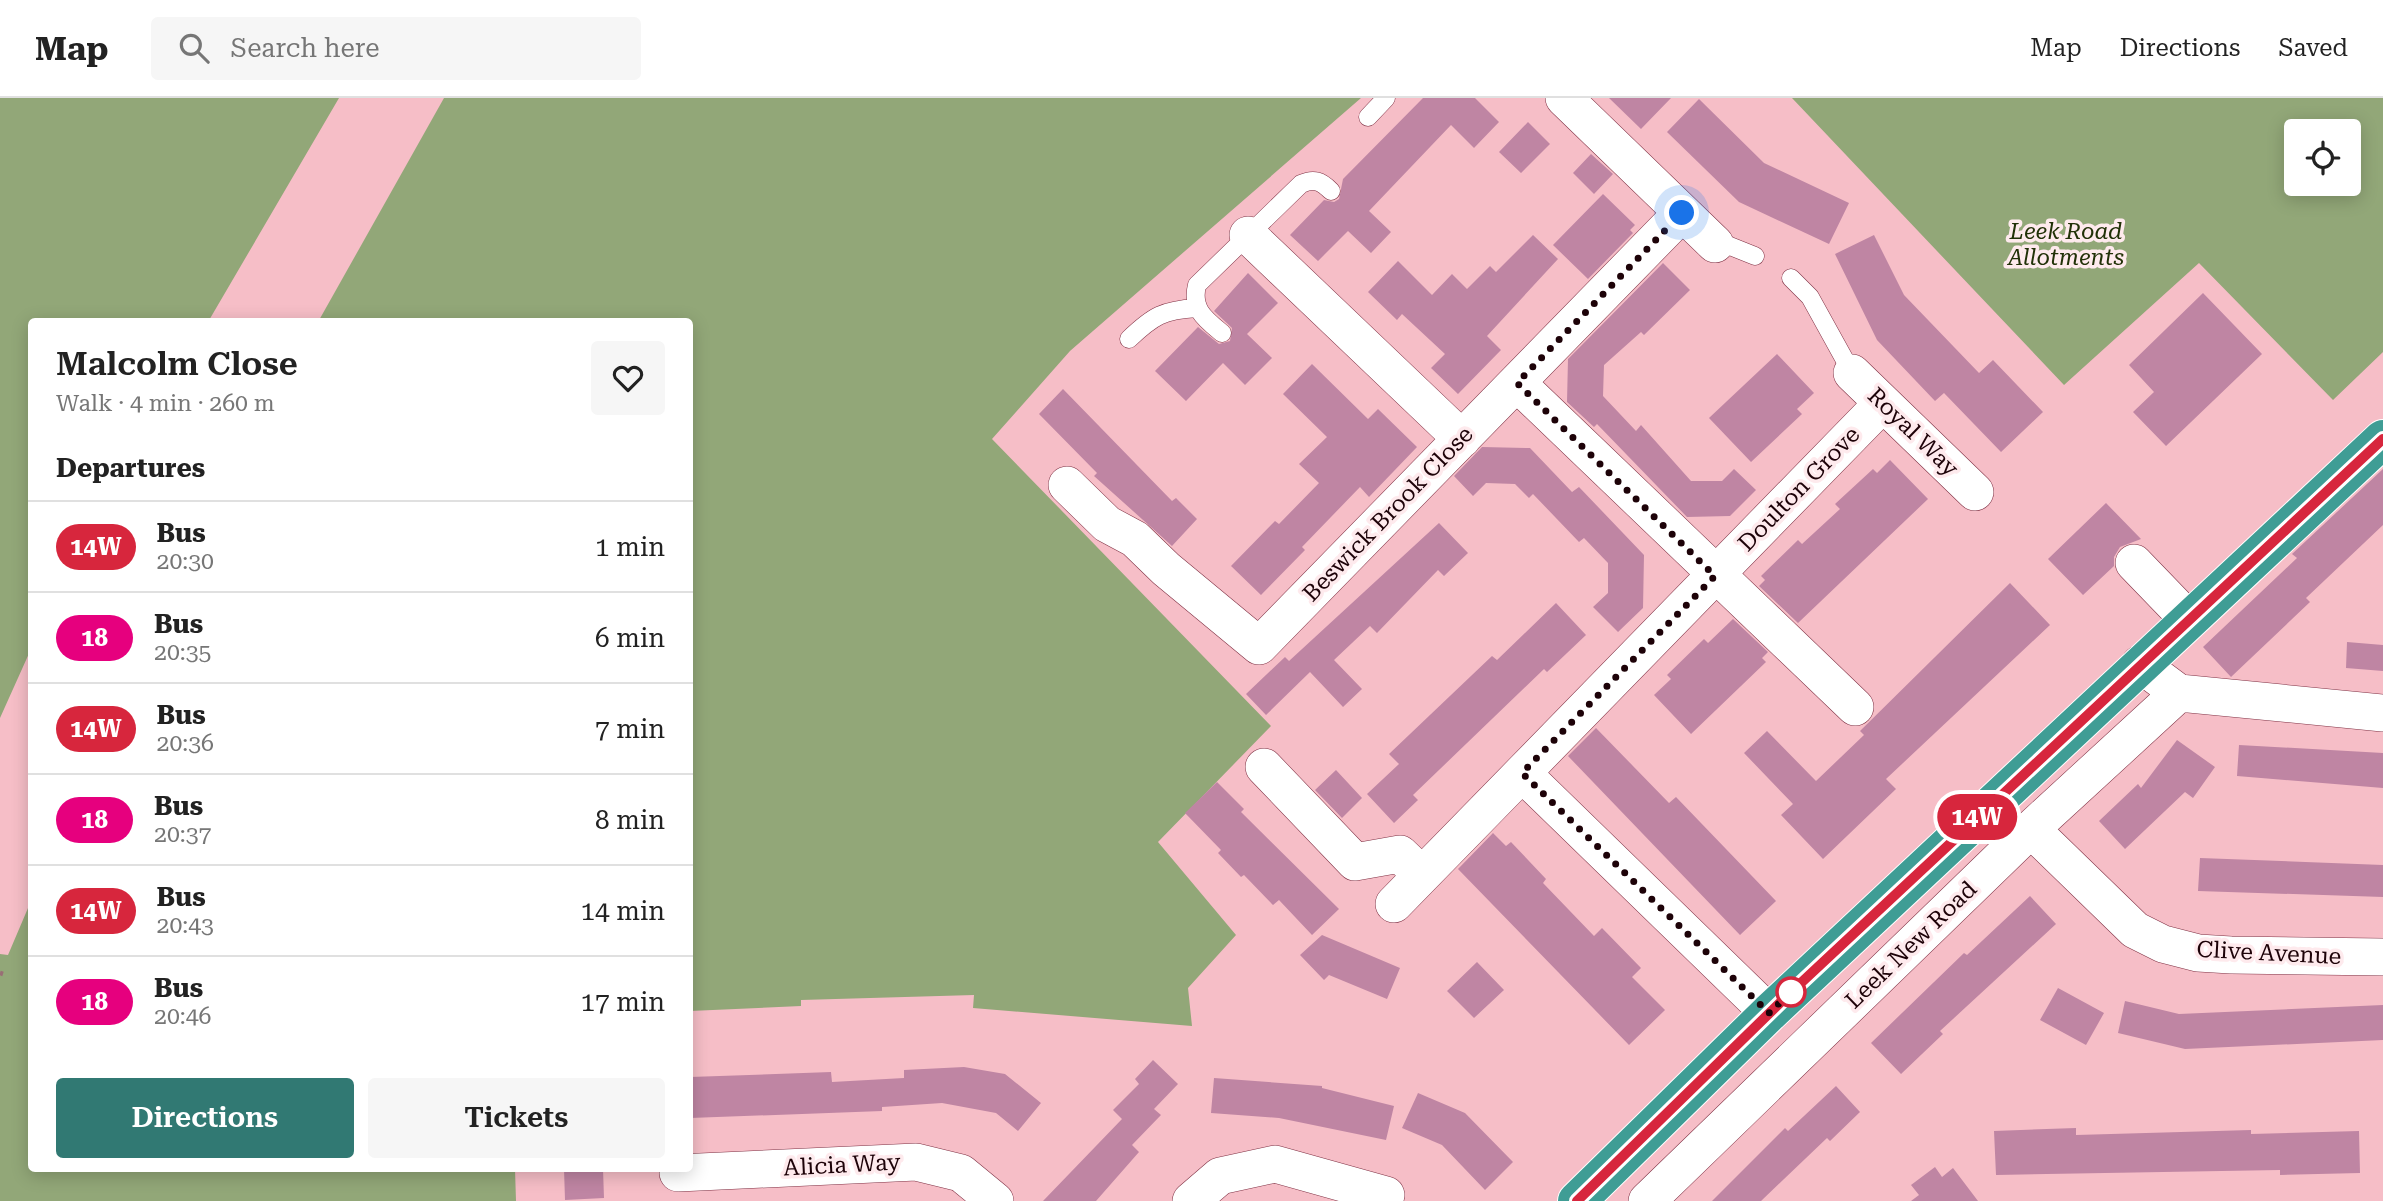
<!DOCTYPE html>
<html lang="en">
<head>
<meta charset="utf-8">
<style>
	:root { --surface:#fff; --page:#f6f6f6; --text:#222; --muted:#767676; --line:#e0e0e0; --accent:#317973 }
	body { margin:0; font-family:"Roboto Serif",serif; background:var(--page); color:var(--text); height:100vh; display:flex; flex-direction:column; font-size:26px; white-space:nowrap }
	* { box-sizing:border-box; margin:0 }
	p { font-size:23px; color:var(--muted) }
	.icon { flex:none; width:38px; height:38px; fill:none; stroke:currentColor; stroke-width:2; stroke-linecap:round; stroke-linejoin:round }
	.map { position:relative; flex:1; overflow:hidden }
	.side { position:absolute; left:28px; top:220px; width:665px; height:854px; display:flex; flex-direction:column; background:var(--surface); border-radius:7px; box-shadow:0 4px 18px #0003 }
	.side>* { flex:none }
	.badge { padding:0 14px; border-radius:23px; font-size:24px; line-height:46px }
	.controls { position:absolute; left:2284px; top:21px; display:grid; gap:14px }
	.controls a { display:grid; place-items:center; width:77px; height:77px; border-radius:7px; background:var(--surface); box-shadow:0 4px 18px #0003; font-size:35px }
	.you { position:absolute; width:35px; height:35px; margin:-18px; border:5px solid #fff; border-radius:50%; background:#1a73e8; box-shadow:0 0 0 10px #1a73e833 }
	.map>.badge { position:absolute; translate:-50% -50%; box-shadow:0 0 0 4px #fff }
	h2 { padding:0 28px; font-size:26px; line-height:63px }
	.round { display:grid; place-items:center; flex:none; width:74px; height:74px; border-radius:7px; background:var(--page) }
	.head { display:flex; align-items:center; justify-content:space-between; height:119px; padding:0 28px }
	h1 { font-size:33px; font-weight:600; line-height:52px }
	.primary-button { display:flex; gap:14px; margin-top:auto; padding:14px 28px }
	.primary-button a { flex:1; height:80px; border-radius:7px; background:var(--accent); color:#fff; font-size:28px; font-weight:600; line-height:80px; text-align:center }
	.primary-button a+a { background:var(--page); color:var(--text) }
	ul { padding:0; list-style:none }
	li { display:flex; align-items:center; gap:21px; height:91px; padding:0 28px; border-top:2px solid var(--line) }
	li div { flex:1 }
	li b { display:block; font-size:26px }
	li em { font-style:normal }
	li .badge { min-width:77px; font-weight:700; text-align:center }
	header { display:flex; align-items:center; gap:42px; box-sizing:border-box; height:98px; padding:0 35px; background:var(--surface); border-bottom:2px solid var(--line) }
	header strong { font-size:33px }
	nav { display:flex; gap:38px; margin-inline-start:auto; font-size:24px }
	.search { width:490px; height:63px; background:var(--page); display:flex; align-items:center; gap:18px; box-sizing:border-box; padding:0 24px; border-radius:7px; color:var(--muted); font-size:26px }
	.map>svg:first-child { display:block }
	.green { fill:#92a778; fill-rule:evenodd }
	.building { fill:#bf85a3 }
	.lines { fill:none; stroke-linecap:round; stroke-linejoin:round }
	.lane-casing { stroke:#803245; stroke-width:19 }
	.street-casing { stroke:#803245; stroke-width:38 }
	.highway-casing { stroke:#fff; stroke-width:40 }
	.path { stroke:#996e75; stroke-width:4.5; stroke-dasharray:3.5 3.5; stroke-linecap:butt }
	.lane { stroke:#fff; stroke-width:18 }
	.street { stroke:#fff; stroke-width:37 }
	.highway { stroke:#3f9d95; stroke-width:38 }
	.line-casing { stroke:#fff; stroke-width:16 }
	.line { stroke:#d7263d; stroke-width:10 }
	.walk { stroke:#1d0208; stroke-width:7; stroke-dasharray:0 12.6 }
	.stop-dot { fill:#fff; stroke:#d7263d; stroke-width:3.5 }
	.labels { text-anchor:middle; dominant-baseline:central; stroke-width:7; stroke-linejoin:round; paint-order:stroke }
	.park-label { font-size:23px; font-style:italic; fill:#213107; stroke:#feeaed }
	.street-label { font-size:23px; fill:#1d0208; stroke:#feeaed }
</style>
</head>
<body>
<header>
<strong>Map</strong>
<div class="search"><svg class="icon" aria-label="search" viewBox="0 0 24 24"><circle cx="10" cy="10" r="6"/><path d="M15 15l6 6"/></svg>Search here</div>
<nav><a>Map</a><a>Directions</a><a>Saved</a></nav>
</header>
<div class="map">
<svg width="2383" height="1103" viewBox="0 0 2383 1103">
	<rect width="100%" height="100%" fill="#f6bec7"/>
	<path class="green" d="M0 0H339L208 224H32L31 551 0 620Z
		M444 0H1361L1070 253 992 341 1271 628 1158 744 1236 837 1188 890 1192 928 973 910 974 897 801 902V908L690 913V224H318Z
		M1792 0H2383V254L2333 302 2199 165 2064 287ZM2296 33H2348V86H2296Z
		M31 803 32 1071H515L516 1103H0V856L8 857Z"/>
	<path class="building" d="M1423 0H1475L1499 24 1474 50 1451 27 1369 113 1391 134 1371 155 1348 133 1318 163 1290 137 1324 102 1334 104 1339 101 1343 81Z
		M1609 0H1671L1641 31Z
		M1699 1 1764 65 1849 105 1829 146 1739 104 1667 34Z
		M1528 24 1550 46 1521 75 1499 54Z
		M1591 56 1613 76 1594 96 1573 75Z
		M1603 96 1635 127 1630 132 1633 135 1588 181 1553 147Z
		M1533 137 1558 161 1487 238 1501 252 1458 296 1431 270 1445 256 1402 216 1397 222 1368 194 1398 163 1432 197 1452 176 1467 191 1490 168 1496 174Z
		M1874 137 1904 197 1979 275 1993 262 2043 314 2001 354 1944 295 1935 303 1877 242 1835 156Z
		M1663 165 1690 192 1644 237 1641 234 1604 267 1603 298 1636 333 1641 327 1691 383H1722L1734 371 1756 392 1730 418 1687 419 1597 326 1594 329 1567 304 1568 261Z
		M1248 175 1278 205 1247 236 1272 260 1245 287 1223 265 1186 303 1155 273 1198 229 1219 246 1230 243 1232 230 1214 213Z
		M2203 195 2262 256 2166 348 2133 314 2154 294 2129 267Z
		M1777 256 1814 295 1797 311 1802 316 1751 364 1709 320Z
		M1312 266 1368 321 1378 311 1417 349 1369 399 1360 389 1302 449 1305 452 1261 497 1231 468 1275 423 1279 426 1319 385 1299 366 1327 339 1283 296Z
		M1063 291 1172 403 1176 400 1197 421 1172 448 1094 378 1097 375 1039 316Z
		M1482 349 1530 350 1572 394 1579 389 1644 457 1643 510 1618 534 1593 509 1608 495V465L1584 440 1579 444 1533 396 1529 400 1515 386 1486 385 1473 398 1454 378Z
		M1890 362 1928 401 1798 525 1759 488 1765 482 1761 478 1798 442 1802 446 1840 411 1835 406 1873 371 1877 375Z
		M2383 371V427L2306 500 2310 504 2231 579 2203 549 2297 460 2292 456Z
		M2106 405 2141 441 2120 449 2114 459V468L2083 497 2048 461Z
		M1439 425 1468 455 1444 478 1438 472 1377 535 1370 528 1334 562 1362 591 1343 609 1310 574 1266 617 1246 596 1285 559 1289 563Z
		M2010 485 2050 527 1886 681 1896 691 1823 761 1781 717 1793 706 1744 655 1767 633 1816 683 1864 637 1860 633Z
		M1556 505 1586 537 1547 574 1544 571 1413 697 1418 702 1394 725 1367 696 1399 666 1389 656 1492 558 1497 562Z
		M1733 521 1768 554 1762 560 1766 564 1691 636 1654 597 1671 581 1667 577 1704 541 1708 545Z
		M2347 544 2383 547V573L2346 570Z
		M1596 630 1669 705 1676 699 1776 803 1740 837 1568 658Z
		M2177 642 2215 669 2193 700 2185 694 2125 751 2099 723 2138 686 2141 690Z
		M2239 647 2383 655V690L2237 678Z
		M1336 672 1362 700 1342 720 1315 692Z
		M1217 684 1244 711 1241 714 1339 811 1312 837 1279 802 1273 807 1244 777 1241 779 1218 755 1221 752 1185 715Z
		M1493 735 1506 748 1511 744 1546 781 1543 785 1594 838 1602 830 1641 870 1632 879 1665 912 1629 947 1458 771Z
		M2200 760 2383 767V799L2198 793Z
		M2030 798 2056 826 1940 933 1943 936 1901 976 1871 945 1964 855 1967 857Z
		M1322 837 1400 870 1387 901 1329 877 1324 882 1300 857Z
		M1477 864 1504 892 1474 920 1447 893Z
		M2058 890 2104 915 2086 947 2040 922Z
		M2125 903 2179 916 2383 907V942L2185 951 2118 935Z
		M1153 962 1178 986 1154 1011 1161 1017 1132 1047 1139 1054 1096 1103H1043L1122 1021 1113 1012 1139 986 1135 981Z
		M964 969 1005 976 1041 1005 1018 1033 996 1015 942 1005 882 1009V1013L690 1020V979L831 974 832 984 904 980V972Z
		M1214 980 1322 988V990L1394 1008 1386 1042 1279 1020 1211 1015Z
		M1836 988 1860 1014 1830 1043 1827 1040 1761 1103H1712L1785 1030 1788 1033Z
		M1418 995 1465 1015 1513 1064 1485 1092 1442 1047 1402 1030Z
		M2076 1030V1037L2251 1032V1036L2359 1033 2360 1075 2280 1077V1072L1996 1077 1994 1033Z
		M1935 1069 1942 1079 1953 1070 1978 1103H1911L1919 1097 1911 1087Z
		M564 1071H603L604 1100 565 1102Z"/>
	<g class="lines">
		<defs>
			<path id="lane" d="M1368 19 1386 0
				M1715 146 1730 148 1755 158
				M1791 180 1810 199 1852 275
				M1222 235C1205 221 1191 211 1197 187L1301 86C1314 80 1321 83 1331 93
				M1129 241C1153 218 1163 212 1197 210"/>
			<path id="street" d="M1564 0 1715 146
				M1248 137 1462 341
				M1852 275 1975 394
				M1517 285 1855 609
				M1067 387 1107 426 1135 441 1166 471 1259 548 1682 115
				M2134 465 2189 522
				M2140 566 2179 595 2383 615
				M1264 669 1355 764 1400 756 1422 777
				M2031 731 2135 832 2163 846 2198 855 2231 857 2383 859
				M1394 806 1522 675
				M1769 915 1522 675 1883 305
				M678 1075 916 1064 961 1075 995 1103
				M1191 1103 1220 1078 1275 1066 1386 1097
				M1647 1103 2031 731 2179 595"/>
			<path id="highway" d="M1577 1103 1769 915 2383 341"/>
		</defs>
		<use href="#lane" class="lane-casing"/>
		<use href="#street" class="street-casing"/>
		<use href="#highway" class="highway-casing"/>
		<path class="path" d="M0 875 3 876"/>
		<use href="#lane" class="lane"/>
		<use href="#street" class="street"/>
		<use href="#highway" class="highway"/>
	</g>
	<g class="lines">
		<defs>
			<path id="line" d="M1577 1103 1788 897 2383 341"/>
		</defs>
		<use href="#line" class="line-casing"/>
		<use href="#line" class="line"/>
		<path class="walk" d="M1682 115 1517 285 1715 478 1522 675 1769 915 1791 894"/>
	</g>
	<circle class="stop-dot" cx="1791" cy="894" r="14"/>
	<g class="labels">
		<g class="park-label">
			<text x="2066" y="133">Leek Road<tspan x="2066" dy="26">Allotments</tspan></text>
		</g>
		<g class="street-label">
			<text transform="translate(1913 334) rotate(44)">Royal Way</text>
			<text transform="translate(1799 391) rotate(-46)">Doulton Grove</text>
			<text transform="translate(1388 416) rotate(-46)">Beswick Brook Close</text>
			<text transform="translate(1911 847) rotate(-44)">Leek New Road</text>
			<text transform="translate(2269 855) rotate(3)">Clive Avenue</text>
			<text transform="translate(842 1067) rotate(-3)">Alicia Way</text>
		</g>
	</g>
</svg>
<div class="controls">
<a><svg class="icon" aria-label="locate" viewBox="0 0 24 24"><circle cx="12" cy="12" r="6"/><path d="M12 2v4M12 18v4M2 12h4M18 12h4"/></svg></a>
</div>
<div class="you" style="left:1682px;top:115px"></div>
<b class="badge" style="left:1977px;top:719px;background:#d7263d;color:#fff">14W</b>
<section class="side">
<div class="head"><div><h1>Malcolm Close</h1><p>Walk · 4 min · 260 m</p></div><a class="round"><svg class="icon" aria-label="heart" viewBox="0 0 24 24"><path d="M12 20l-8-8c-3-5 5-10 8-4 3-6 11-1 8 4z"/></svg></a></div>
<h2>Departures</h2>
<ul>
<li><span class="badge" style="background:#d7263d;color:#fff">14W</span><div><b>Bus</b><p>20:30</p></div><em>1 min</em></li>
<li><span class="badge" style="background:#e6007e;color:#fff">18</span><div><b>Bus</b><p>20:35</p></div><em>6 min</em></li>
<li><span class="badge" style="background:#d7263d;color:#fff">14W</span><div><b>Bus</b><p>20:36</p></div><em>7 min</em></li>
<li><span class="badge" style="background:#e6007e;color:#fff">18</span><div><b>Bus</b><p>20:37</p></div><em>8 min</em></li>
<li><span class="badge" style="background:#d7263d;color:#fff">14W</span><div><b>Bus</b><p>20:43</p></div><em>14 min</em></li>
<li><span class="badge" style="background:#e6007e;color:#fff">18</span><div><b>Bus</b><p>20:46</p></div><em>17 min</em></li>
</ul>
<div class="primary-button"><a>Directions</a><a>Tickets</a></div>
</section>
</div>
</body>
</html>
